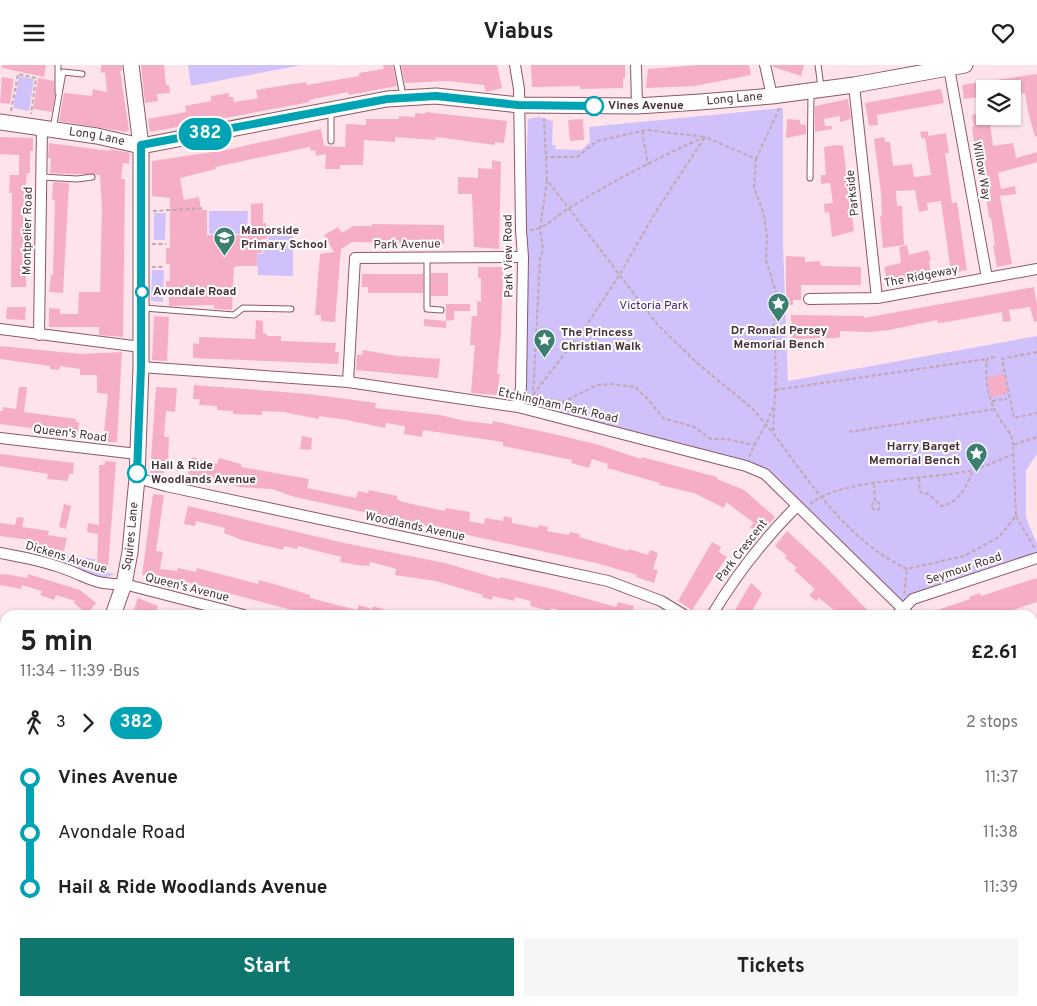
<!DOCTYPE html>
<html lang="en">
<head>
<meta charset="utf-8">
<style>
	:root { --surface:#fff; --page:#f6f6f6; --text:#202124; --muted:#757577; --accent:#0f766e }
	body { margin:0; font-family:Overpass,sans-serif; background:var(--page); color:var(--text); height:100vh; display:flex; flex-direction:column; font-size:19px; white-space:nowrap }
	* { box-sizing:border-box; margin:0 }
	p { font-size:16px; color:var(--muted) }
	.icon { flex:none; width:28px; height:28px; fill:none; stroke:currentColor; stroke-width:2; stroke-linecap:round; stroke-linejoin:round }
	.map { position:relative; flex:1; overflow:hidden }
	.panel { position:absolute; left:0px; top:545px; width:1038px; height:396px; display:flex; flex-direction:column; background:var(--surface); border-radius:15px 15px 0 0; box-shadow:0 1px 4px #0004 }
	.panel>* { flex:none }
	.badge { padding:0 10px; border-radius:16px; font-size:18px; line-height:32px }
	.tools { position:absolute; left:976px; top:15px; display:grid; gap:10px }
	.tools a { display:grid; place-items:center; width:45px; height:45px; border-radius:0px; background:var(--surface); box-shadow:0 1px 4px #0004; font-size:25px }
	.map>.badge { position:absolute; translate:-50% -50%; box-shadow:0 0 0 2px #fff }
	.legs { display:flex; align-items:center; gap:8px; height:55px; padding:0 20px; font-size:16px }
	.legs p { margin-inline-start:auto }
	.summary { display:flex; align-items:center; justify-content:space-between; height:85px; padding:0 20px }
	h1 { font-size:28px; font-weight:700; line-height:38px }
	.primary-button { display:flex; gap:10px; margin-top:auto; padding:10px 20px }
	.primary-button a { flex:1; height:58px; border-radius:0px; background:var(--accent); color:#fff; font-size:20px; font-weight:700; line-height:58px; text-align:center }
	.primary-button a+a { background:var(--page); color:var(--text) }
	ul { padding:0 20px; list-style:none }
	li { display:flex; align-items:center; gap:18px; height:55px; font-size:19px }
	li i { display:grid; place-items:center; width:8px; height:100%; margin:0 6px; background:currentColor }
	li i::after { content:''; width:12px; height:12px; margin:-6px; border:4px solid; border-radius:50%; background:var(--surface) }
	li p { margin-inline-start:auto }
	li:first-child i { background:linear-gradient(#0000 50%,currentColor 0) }
	li:last-child i { background:linear-gradient(currentColor 50%,#0000 0) }
	header { display:flex; justify-content:space-between; align-items:center; height:65px; padding:0 20px; background:var(--surface); font-size:22px; font-weight:700 }
	.map>svg:first-child { display:block }
	.green { fill:#d1c1fa }
	.building { fill:#f6aec6 }
	.lines { fill:none; stroke-linecap:round; stroke-linejoin:round }
	.lane-casing { stroke:#8e566a; stroke-width:7 }
	.street-casing { stroke:#8e566a; stroke-width:12 }
	.secondary-casing { stroke:#8e566a; stroke-width:17 }
	.primary-casing { stroke:#8e566a; stroke-width:18 }
	.path { stroke:#c1a7af; stroke-width:2; stroke-dasharray:4 2.5; stroke-linecap:butt }
	.lane { stroke:#fff; stroke-width:5 }
	.street { stroke:#fff; stroke-width:10 }
	.secondary { stroke:#fff; stroke-width:15 }
	.primary { stroke:#fff; stroke-width:16 }
	.line-1-casing { stroke:#fff; stroke-width:11 }
	.line-1 { stroke:#00a3b4; stroke-width:8 }
	.stop-1-dot { fill:#fff; stroke:#00a3b4; stroke-width:2.5 }
	.labels { text-anchor:middle; dominant-baseline:central; stroke-width:4; stroke-linejoin:round; paint-order:stroke }
	.street-label { font-size:12px; fill:#4a3139; stroke:#fff }
	.stop-label { font-size:12px; font-weight:bold; fill:#4a3139; stroke:#fff; text-anchor:start }
	.poi-label { font-size:12px; font-weight:bold; fill:#4a3139; stroke:#fff; text-anchor:start }
	.park-label { font-size:12px; fill:#47227b; stroke:#fff }
</style>
</head>
<body>
<header><svg class="icon" aria-label="menu" viewBox="0 0 24 24"><path d="M4 6h16M4 12h16M4 18h16"/></svg>Viabus<svg class="icon" aria-label="heart" viewBox="0 0 24 24"><path d="M12 20l-8-8c-3-5 5-10 8-4 3-6 11-1 8 4z"/></svg></header>
<div class="map">
<svg width="1037" height="941" viewBox="0 0 1037 941">
	<rect width="100%" height="100%" fill="#fee3eb"/>
	<path class="green" d="M188 0H302L191 21Z
		M19 11 34 14 29 46 13 43Z
		M783 43V179L788 316 1037 271V389L1026 405V453L1037 479V493L912 535 903 543 798 443 746 401 518 343 528 54 539 52 553 56 552 80H556L555 84 581 85 590 77 589 62Z
		M209 146H248L247 169H209Z
		M154 148H166L165 175H154Z
		M269 163H293V211L258 210 257 195 238 196 237 202H232L200 190 263 189 264 176 268 175Z
		M152 205H164L163 237 151 236Z
		M66 490 95 494 94 505 115 509 103 514 65 497Z
		M530 936H590L596 941H536Z"/>
	<path class="building" d="M2 0H46L44 12 2 3Z
		M101 0H122V5L120 6 129 65 126 67 59 56 64 28 92 31 93 24 107 27 105 7 101 8Z
		M141 0H164L166 20H169L170 28 157 29 158 36 145 38Z
		M383 0H393L397 21 349 30 348 27 309 35 310 37 150 67 148 54 186 47 185 41 211 36V31L229 28V32H233L234 37 254 34 258 33 256 25 299 18 306 17 307 20 359 11V8L384 4Z
		M401 0H497L502 23 486 27 484 20 448 16 405 18Z
		M531 0H625V13H623V23L580 24V21L532 22Z
		M699 0H749L751 10 695 21 646 23 648 4Z
		M772 0H804L801 11 773 2Z
		M1037 9V71L1035 72 1028 46 1025 28 1012 30V24H985V31L964 34 962 20Z
		M2 12 14 14 10 39 0 38Z
		M38 13 54 16 55 30 52 47 33 44Z
		M941 24 944 38 877 50 878 60 869 61 865 38Z
		M848 34 851 54 840 57V51L824 54 825 61H832V64L815 67V41Z
		M425 47 507 56 504 78 495 77V80L436 72 435 75 395 72V77L364 75 363 100H340V104H325L326 89 316 91 315 85 311 86 310 82 215 102 216 104 180 113 184 135 199 132 201 145H207V170H251V139L263 138V158H266L267 174H262V188H257V201H234L232 245 214 244V240L169 241V231H166V216H170V199H166V183H170V133L152 131V96L226 85 321 64 324 81 345 82 346 59 366 60V54H399V51L415 52V48L425 49Z
		M980 48V51H989L993 81 1013 78 1016 93 1037 87V97L998 108 1001 124 1015 121 1016 129 1000 131 1012 199 997 202 993 180H995L991 153H989L980 82 975 83 972 62 974 61 972 50Z
		M583 54 584 75 570 76 568 55Z
		M787 54 800 55V59L806 60V69L786 73Z
		M928 66V71L946 68 949 88H945L949 116 952 138 957 137 967 205 951 208 941 136 927 138 928 145 919 147 915 125 896 126 897 141H902L904 180 883 183 880 151H882L881 128 874 74 884 72 885 77H890L893 101 912 99 914 112 931 110 925 73 922 74 920 67Z
		M0 72 33 73V86H30V108H27L25 129 26 222H11L12 128H9L10 110H19V90L0 89Z
		M49 78 110 86V84L130 88 129 99 123 98 121 114H125L123 272 99 270V262H49V243L60 244V249H78L79 227H100L102 143 100 110 50 108 51 93H48Z
		M837 80 843 81 854 166 832 172 829 147 825 148 824 139 833 138 830 118 821 119V110H826L824 82Z
		M492 95 501 97 499 184 474 182 472 129H458V112L478 113V103L492 104Z
		M53 117 69 118 63 228 49 227 51 210H53L55 135H52Z
		M372 159 444 160V179L352 177 341 184 335 257 321 256V250H315L320 189 334 187 324 170 338 162 342 168 353 161H372Z
		M907 180 909 190 928 185 931 195 929 196 931 209 899 217 898 213 887 215 884 202 901 198 899 182Z
		M786 191 805 192V197L820 196 821 201 861 202V220H801V235H793V240H786Z
		M478 202H503L501 268 497 309H500L497 330 471 328 475 280H470L472 251H477V236L481 237V213H478Z
		M431 208H448V231H431Z
		M362 209H423V228H368V222H362Z
		M1034 222 1037 240V256L1034 257 1030 242 1009 245 1011 256 1003 257 1002 247 947 257 938 258 937 255 889 265 868 267 840 266V272L835 273 792 274 791 250 864 251V253Z
		M446 239H470V246H454V255L446 256Z
		M7 242H26L25 255 6 254Z
		M154 251 169 252 167 296 152 295Z
		M424 254 446 256V263L424 261Z
		M256 255 263 256V268L267 269V271H281V276L336 278 335 287H339L338 299 193 293V278L199 279V272L255 274Z
		M0 281 81 289 122 287 117 377H103L108 329 97 328V310H80V304L60 301 59 305 50 304V301L0 294Z
		M363 285 398 291 440 294 438 313 356 305 357 290H362Z
		M1004 309 1008 329 991 332 987 312Z
		M194 320 309 329 376 338 375 343 440 350 466 356 492 359 493 356 554 369 599 380 641 394 642 392 717 412V414L744 425 775 452 759 470 750 462 754 458 726 437 724 443 694 428 659 420 660 418 607 403 608 399 592 394 589 403 571 398 572 395 503 381V377L423 365 422 372 404 369 405 361 386 358 385 363 347 355 319 351V354L283 347 262 346V350L233 349V346L217 345V341L199 340 200 334H193Z
		M19 322H27L24 347 76 354V357H79L78 369 0 359V346H3V342L16 344Z
		M156 322 177 323 175 347 166 346 164 372H169L168 397H164L163 413 150 409Z
		M302 371 312 373 311 385 300 384Z
		M0 389 74 398 73 409H69L68 416 47 414 48 409 0 401Z
		M192 392 217 399 219 393 241 399V402L309 414 307 423 356 433 358 426 368 428 369 425 397 431V434L403 437 421 441 445 446 446 443 470 447 469 456 484 459 485 453 503 456 504 451 512 453V458L538 463 539 460 548 462 547 466 569 470 570 467 580 469 579 472 628 486 629 484 648 490 650 485 658 488 653 504 658 505 654 518 636 512 637 510 596 498 295 432 272 424 240 422 188 409Z
		M105 396 116 397 108 504 97 503 98 469 87 467 88 458 99 460V400H105Z
		M153 429 164 430 156 486 163 487 160 504 177 506 178 503 196 507 197 503 258 519 259 515 274 519 310 530V533L357 545 359 540 372 544 373 541 395 548V550H311L175 514 142 510Z
		M64 439 71 441 66 464 59 462Z
		M188 441 344 478 445 498 499 514 500 512 556 525 616 542 618 537 634 541 632 547 635 548V550H577L551 543V546L530 541 531 536 515 532 514 536 493 531 492 535 482 532 483 530 436 516 395 510 396 504 390 502 370 497 369 501 357 500 340 497 341 492 298 481 297 484 284 481 283 485 242 475 224 468 225 463 196 456 195 461 184 459Z
		M17 452 24 453 22 462 49 466 48 470 67 473 64 486 30 479 31 475 0 471V458L15 460Z
		M787 466 824 500 872 550H840L819 533 816 536 809 530 815 524 794 505 797 503 785 493 787 491 775 481Z
		M712 477 721 482 719 487 727 492 692 545 678 536Z
		M5 509 27 513 28 509 80 525 96 538 87 549 74 538 75 536 56 530 54 535 40 530 42 526 22 520 21 524 0 520V510Z
		M1037 513V537L1007 547 1006 545 991 550H923L970 534 969 532 980 528 981 531Z
		M751 518 762 528 750 550H732Z
		M138 533 158 541 155 550H132Z"/>
	<g class="lines">
		<defs>
			<path id="lane" d="M58 0V27
				M397 0 403 31
				M818 0 821 22
				M331 47V76
				M53 64 63 7 82 9
				M42 112 77 114 92 112
				M810 113 811 28
				M427 192V244L441 245
				M144 243 234 250 243 243 291 244
				M1032 919 1037 916
				M1009 937 1010 936"/>
			<path id="street" d="M515 0 519 24 521 165 523 192 521 322 518 342
				M636 0 637 41
				M765 0 772 31
				M949 3 987 213
				M854 20 877 233
				M809 234 877 233 1037 204
				M0 264 141 282
				M39 270 42 62
				M141 302 348 317 518 342 746 401 765 409 909 550
				M348 317 355 193 523 192
				M0 373 137 389
				M137 413 166 421 608 516 661 536 684 550
				M0 488C22 492 44 496 65 504 90 513 94 520 124 519L244 550
				M712 550C736 510 763 475 796 442
				M897 550 913 534 1037 493
				M0 599 5 600
				M1032 651H1037
				M1032 849 1037 847
				M0 858H5
				M710 936 717 941
				M874 936 878 941
				M913 941 919 936"/>
			<g id="secondary">
				<path id="s1" d="M0 57 97 71 141 81 387 34 436 31 519 40 637 41 700 37 772 31 854 20 965 0"/>
				<path id="s2" d="M113 550 124 519 130 487 137 413 141 302V81L131 0"/>
				<path d="M0 872 5 868"/>
				<path d="M0 920 5 899"/>
			</g>
			<path id="primary" d="M0 920 5 921
				M0 936 26 941
				M56 936 59 941"/>
		</defs>
		<use href="#lane" class="lane-casing"/>
		<use href="#street" class="street-casing"/>
		<use href="#secondary" class="secondary-casing"/>
		<use href="#primary" class="primary-casing"/>
		<path class="path" d="M11 46 18 9 36 13 31 49
			M544 53 547 115 657 259 698 299 752 343 773 368
			M642 66 648 100
			M756 94 780 42
			M547 115 540 164 543 184 540 194 533 331 563 337 597 320 611 319 635 322 647 333 663 353 694 362 711 374H727L754 380
			M153 146 205 143
			M530 165C546 164 556 151 569 143 612 117 658 92 705 72L756 94 754 122 764 150 767 171 766 195 777 231 774 261 776 310 773 368C811 419 848 476 907 504L964 491 999 472 1016 451 1013 380 1037 372
			M152 179H166
			M152 202H164
			M1037 287 1002 294 1014 353 1037 348
			M995 292 987 294C984 319 989 339 1004 360 1010 368 1012 370 1013 380
			M775 325 987 294
			M529 335 586 261 620 209 655 148 705 72 647 65 597 76 577 92H546
			M992 336 1007 334
			M849 367 995 344
			M749 392C756 374 767 361 773 342
			M919 413 920 427 929 429 941 441C959 438 967 421 973 405
			M874 419 875 437
			M872 441a4 4 0 1 1 8 0a4 4 0 1 1-8 0Z
			M810 439C841 413 931 415 973 405 986 401 999 395 1012 390
			M1016 451 1035 484
			M904 529 907 504
			M348 936 354 941
			M528 936 534 941
			M378 941 387 936"/>
		<use href="#lane" class="lane"/>
		<use href="#street" class="street"/>
		<use href="#secondary" class="secondary"/>
		<use href="#primary" class="primary"/>
	</g>
	<g class="lines">
		<defs>
			<path id="line-1" d="M137 408 141 302V80L387 34 436 31 518 40 594 41"/>
		</defs>
		<use href="#line-1" class="line-1-casing"/>
		<use href="#line-1" class="line-1"/>
	</g>
	<defs>
		<symbol id="school-pin" viewBox="-11 -11 22 30"><path d="M0 17L-7.5 6A9.5 9.5 0 1 1 7.5 6Z" fill="#3c7f71" stroke="#fff"/><path d="M0-5L7-2L0 1L-7-2ZM-4 1L0 2.5L4 1V4Q0 6-4 4Z" fill="#fff"/></symbol>
		<symbol id="sight-pin" viewBox="-11 -11 22 30"><path d="M0 17L-7.5 6A9.5 9.5 0 1 1 7.5 6Z" fill="#3c7f71" stroke="#fff"/><path d="M0-6L1.8-2.2L6-1.7L2.9 1.2L3.7 5.4L0 3.3L-3.7 5.4L-2.9 1.2L-6-1.7L-1.8-2.2Z" fill="#fff"/></symbol>
	</defs>
	<g fill-rule="evenodd">
		<use href="#school-pin" x="212" y="160" width="25" height="34"/>
		<use href="#sight-pin" x="766" y="226" width="25" height="34"/>
		<use href="#sight-pin" x="532" y="262" width="25" height="34"/>
		<use href="#sight-pin" x="964" y="376" width="25" height="34"/>
	</g>
	<g class="stop-1-dot">
		<circle cx="594" cy="41" r="9"/>
		<circle cx="142" cy="227" r="6"/>
		<circle cx="137" cy="408" r="9"/>
	</g>
	<g class="labels">
		<g class="street-label">
			<text stroke="none"><textPath href="#s1" startOffset="742">Long Lane</textPath></text>
			<text stroke="none"><textPath href="#s1" startOffset="98">Long Lane</textPath></text>
			<text transform="translate(981 106) rotate(80)">Willow Way</text>
			<text transform="translate(853 128) rotate(-96)">Parkside</text>
			<text transform="translate(28 166) rotate(-89)">Montpelier Road</text>
			<text transform="translate(407 180) rotate(-1)">Park Avenue</text>
			<text transform="translate(509 191) rotate(-91)">Park View Road</text>
			<text transform="translate(921 212) rotate(-11)">The Ridgeway</text>
			<text transform="translate(558 341) rotate(13)">Etchingham Park Road</text>
			<text transform="translate(70 369) rotate(7)">Queen's Road</text>
			<text transform="translate(415 462) rotate(12)">Woodlands Avenue</text>
			<text stroke="none"><textPath href="#s2" startOffset="81">Squires Lane</textPath></text>
			<text transform="translate(742 486) rotate(-52)">Park Crescent</text>
			<text transform="translate(66 493) rotate(17)">Dickens Avenue</text>
			<text transform="translate(964 504) rotate(-18)">Seymour Road</text>
			<text transform="translate(187 523) rotate(14)">Queen's Avenue</text>
		</g>
		<g class="stop-label">
			<text x="608" y="41">Vines Avenue</text>
			<text x="153" y="227">Avondale Road</text>
			<text x="151" y="401">Hail &amp; Ride<tspan x="151" dy="14">Woodlands Avenue</tspan></text>
		</g>
		<g class="poi-label">
			<text x="241" y="166">Manorside<tspan x="241" dy="14">Primary School</tspan></text>
			<text x="779" y="266" text-anchor="middle">Dr Ronald Persey<tspan x="779" dy="14">Memorial Bench</tspan></text>
			<text x="561" y="268">The Princess<tspan x="561" dy="14">Christian Walk</tspan></text>
			<text x="960" y="382" text-anchor="end">Harry Barget<tspan x="960" dy="14">Memorial Bench</tspan></text>
		</g>
		<g class="park-label">
			<text x="654" y="241">Victoria Park</text>
		</g>
	</g>
</svg>
<div class="tools">
<a><svg class="icon" aria-label="layers" viewBox="0 0 24 24"><path d="M12 4l9 5-9 5-9-5zM3 14l9 5 9-5"/></svg></a>
</div>
<b class="badge" style="left:205px;top:69px;background:#00a3b4;color:#fff">382</b>
<section class="panel">
<div class="summary"><div><h1>5 min</h1><p>11:34 – 11:39 · Bus</p></div><b>£2.61</b></div>
<div class="legs"><svg class="icon" aria-label="walk" viewBox="0 0 24 24"><circle cx="13" cy="4" r="2"/><path d="M13 8l-2 6 4 7M11 14l-3 7M7 12l3-4h3l4 4"/></svg>3<svg class="icon" aria-label="forward" viewBox="0 0 24 24"><path d="M9 5l7 7-7 7"/></svg><b class="badge" style="background:#00a3b4;color:#fff">382</b><p>2 stops</p></div>
<ul>
<li><i style="color:#00a3b4"></i><b>Vines Avenue</b><p>11:37</p></li>
<li><i style="color:#00a3b4"></i><span>Avondale Road</span><p>11:38</p></li>
<li><i style="color:#00a3b4"></i><b>Hail &amp; Ride Woodlands Avenue</b><p>11:39</p></li>
</ul>
<div class="primary-button"><a>Start</a><a>Tickets</a></div>
</section>
</div>
</body>
</html>
